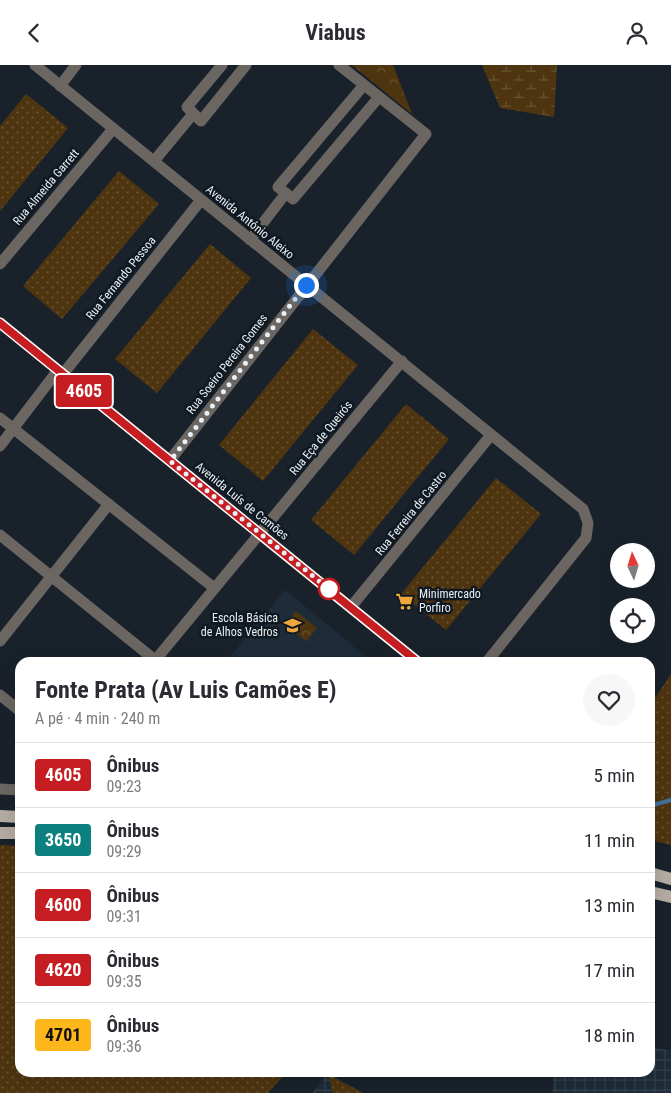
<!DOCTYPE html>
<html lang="pt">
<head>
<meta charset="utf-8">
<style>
	:root { --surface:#fff; --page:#f7f7f7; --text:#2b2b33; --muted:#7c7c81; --line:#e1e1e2 }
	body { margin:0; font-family:"Roboto Condensed",sans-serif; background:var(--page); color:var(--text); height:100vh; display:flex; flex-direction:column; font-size:19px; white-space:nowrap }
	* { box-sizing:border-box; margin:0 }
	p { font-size:16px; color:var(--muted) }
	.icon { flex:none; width:28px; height:28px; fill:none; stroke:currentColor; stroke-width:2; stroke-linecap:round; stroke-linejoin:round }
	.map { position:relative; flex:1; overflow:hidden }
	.panel { position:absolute; left:15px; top:592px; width:640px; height:420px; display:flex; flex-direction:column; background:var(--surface); border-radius:15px; box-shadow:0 5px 20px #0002 }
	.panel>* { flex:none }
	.badge { padding:0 10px; border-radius:4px; font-size:18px; line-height:32px }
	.needle { width:32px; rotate:356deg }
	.fabs { position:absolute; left:610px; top:478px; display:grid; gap:10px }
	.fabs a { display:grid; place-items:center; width:45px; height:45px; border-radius:50%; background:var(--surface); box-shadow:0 5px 20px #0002; font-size:25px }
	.you { position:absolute; width:25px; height:25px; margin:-12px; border:4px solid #fff; border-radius:50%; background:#1a73e8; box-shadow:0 0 0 8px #1a73e833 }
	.map>.badge { position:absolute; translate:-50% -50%; box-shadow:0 0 0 2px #fff }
	.round { display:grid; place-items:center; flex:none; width:52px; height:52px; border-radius:26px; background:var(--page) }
	.headline { display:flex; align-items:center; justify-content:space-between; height:85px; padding:0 20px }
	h1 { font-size:24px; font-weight:700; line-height:38px }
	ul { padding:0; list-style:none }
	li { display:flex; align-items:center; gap:15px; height:65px; padding:0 20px; border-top:1px solid var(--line) }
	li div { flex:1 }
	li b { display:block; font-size:19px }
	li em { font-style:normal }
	li .badge { min-width:55px; font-weight:700; text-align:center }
	header { display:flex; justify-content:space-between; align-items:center; height:65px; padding:0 20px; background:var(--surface); font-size:22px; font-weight:700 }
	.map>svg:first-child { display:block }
	.built { fill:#1e2c39 }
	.industrial { fill:url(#industrial-grid) }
	.grass { fill:url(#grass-dots) }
	.wetland { fill:url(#wetland-marsh) }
	.park { fill:url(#park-crowns) }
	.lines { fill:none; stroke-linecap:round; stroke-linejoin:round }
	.stream { stroke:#42729e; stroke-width:4 }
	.minor { stroke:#6b6661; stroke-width:11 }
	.primary { stroke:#b5ada2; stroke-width:12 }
	.line-casing { stroke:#fff; stroke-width:11 }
	.line { stroke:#c61d23; stroke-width:8 }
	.walk { stroke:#e8eff5; stroke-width:5; stroke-dasharray:0 9 }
	.stop-dot { fill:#fff; stroke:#c61d23; stroke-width:2.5 }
	.labels { text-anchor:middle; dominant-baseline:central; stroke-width:5; stroke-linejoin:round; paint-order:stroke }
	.street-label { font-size:12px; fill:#e8eff5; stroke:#101921 }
	.poi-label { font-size:12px; fill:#e8eff5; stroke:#101921; text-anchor:start }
</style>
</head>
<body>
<header><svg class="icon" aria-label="back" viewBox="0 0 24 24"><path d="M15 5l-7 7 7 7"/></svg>Viabus<svg class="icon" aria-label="person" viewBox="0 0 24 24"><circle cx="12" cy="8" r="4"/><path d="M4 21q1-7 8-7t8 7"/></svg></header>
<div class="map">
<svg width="671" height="1028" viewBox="0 0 671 1028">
	<defs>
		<pattern id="industrial-grid" width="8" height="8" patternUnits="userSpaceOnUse" patternTransform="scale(1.25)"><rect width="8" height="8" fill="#1e2c39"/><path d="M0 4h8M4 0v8" fill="none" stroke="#34414c"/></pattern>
		<pattern id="grass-dots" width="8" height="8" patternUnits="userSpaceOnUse" patternTransform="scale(1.25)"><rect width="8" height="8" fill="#4e3510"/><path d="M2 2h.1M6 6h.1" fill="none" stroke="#685333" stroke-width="1.8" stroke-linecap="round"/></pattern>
		<pattern id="wetland-marsh" width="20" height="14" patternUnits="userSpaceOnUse" patternTransform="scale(1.25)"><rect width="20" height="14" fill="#4e3510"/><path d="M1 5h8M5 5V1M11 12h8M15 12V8" fill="none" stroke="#685333"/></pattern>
		<pattern id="park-crowns" width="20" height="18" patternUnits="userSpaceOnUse" patternTransform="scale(1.25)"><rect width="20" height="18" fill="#4e3510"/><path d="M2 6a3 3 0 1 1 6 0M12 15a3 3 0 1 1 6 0" fill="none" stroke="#685333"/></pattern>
	</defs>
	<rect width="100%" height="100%" fill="#19222b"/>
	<path class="built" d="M285 525 373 597 225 598Z"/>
	<path class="industrial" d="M650 981 671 986V1028H552L554 1008H650Z
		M328 1009 363 1028H312Z"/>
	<path class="grass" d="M26 29 68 63 0 146V61Z
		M119 106 159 139 62 254 23 221Z
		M210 179 251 213 157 328 115 294Z
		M313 264 358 300 263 416 219 380Z
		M406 339 449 374 354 490 311 455Z
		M496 413 541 449 446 565 401 529Z
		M671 609V780L650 775V640Z
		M0 780 20 781V1008H286L268 1028H0Z
		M328 1009 363 1028H333Z"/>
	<path class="wetland" d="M482 0H557L554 52 500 43Z"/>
	<path class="park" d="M352 0H393L412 49 407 45Z
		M296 546 317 563 306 576 285 560Z"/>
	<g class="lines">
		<path class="stream" d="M650 741 671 735"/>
		<path class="minor" d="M35 0 583 444 588 458 586 473 486 598
			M222 0 187 42 201 56 246 0
			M364 20 278 122 293 134 379 32
			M60 21 76 0
			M154 96 193 49
			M250 175 286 128
			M0 199 113 64
			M0 258 419 598
			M63 309 201 135
			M0 353 213 522
			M0 381 58 305
			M170 395 426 69 339 0
			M0 470 155 595
			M351 542 491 370
			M0 576 109 439
			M153 598 402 296
			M0 630 20 646
			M0 724 20 725"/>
		<path class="primary" d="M0 751 20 752
			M0 768H20
			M650 808 671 814
			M650 827 671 832"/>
	</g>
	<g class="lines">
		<defs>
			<path id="line" d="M0 258 419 598"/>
		</defs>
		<use href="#line" class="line-casing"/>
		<use href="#line" class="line"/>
		<path class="walk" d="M306 220 170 396 329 524"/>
	</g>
	<defs>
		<symbol id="supermarket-bare" viewBox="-9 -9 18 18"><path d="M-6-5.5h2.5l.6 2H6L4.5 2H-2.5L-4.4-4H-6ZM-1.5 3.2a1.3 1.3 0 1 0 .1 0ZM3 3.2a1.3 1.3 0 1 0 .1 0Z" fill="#eea73c" stroke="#101921" stroke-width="2.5" paint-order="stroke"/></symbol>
		<symbol id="school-bare" viewBox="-9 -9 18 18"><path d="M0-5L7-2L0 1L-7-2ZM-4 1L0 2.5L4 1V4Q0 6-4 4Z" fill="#eea73c" stroke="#101921" stroke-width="2.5" paint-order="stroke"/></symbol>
	</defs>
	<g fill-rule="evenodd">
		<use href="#supermarket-bare" x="392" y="524" width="25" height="25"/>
		<use href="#school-bare" x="280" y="548" width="25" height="25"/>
	</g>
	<circle class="stop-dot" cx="329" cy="524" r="10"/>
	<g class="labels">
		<g class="street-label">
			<text transform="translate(46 122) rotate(-50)">Rua Almeida Garrett</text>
			<text transform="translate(250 157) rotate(39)">Avenida António Aleixo</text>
			<text transform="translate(121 213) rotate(-51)">Rua Fernando Pessoa</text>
			<text transform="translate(227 299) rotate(-52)">Rua Soeiro Pereira Gomes</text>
			<text transform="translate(321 373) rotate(-51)">Rua Eça de Queirós</text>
			<text transform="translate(242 436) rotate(39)">Avenida Luís de Camões</text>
			<text transform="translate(411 448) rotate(-51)">Rua Ferreira de Castro</text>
		</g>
		<g class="poi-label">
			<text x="419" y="529">Minimercado<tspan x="419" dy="14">Porfiro</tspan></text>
			<text x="278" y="553" text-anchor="end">Escola Básica<tspan x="278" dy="14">de Alhos Vedros</tspan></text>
		</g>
	</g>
</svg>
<div class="fabs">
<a><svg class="needle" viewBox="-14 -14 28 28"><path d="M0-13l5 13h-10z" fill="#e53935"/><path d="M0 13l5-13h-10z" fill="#7c7c81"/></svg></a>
<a><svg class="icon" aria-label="locate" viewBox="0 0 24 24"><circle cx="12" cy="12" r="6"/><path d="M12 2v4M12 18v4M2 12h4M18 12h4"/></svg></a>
</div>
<div class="you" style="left:306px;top:220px"></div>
<b class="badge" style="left:84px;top:326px;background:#c61d23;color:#fff">4605</b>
<section class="panel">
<div class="headline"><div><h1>Fonte Prata (Av Luis Camões E)</h1><p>A pé · 4 min · 240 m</p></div><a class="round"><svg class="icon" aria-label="heart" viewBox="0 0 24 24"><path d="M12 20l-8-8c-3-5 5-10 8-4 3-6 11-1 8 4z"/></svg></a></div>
<ul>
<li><span class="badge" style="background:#c61d23;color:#fff">4605</span><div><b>Ônibus</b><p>09:23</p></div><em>5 min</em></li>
<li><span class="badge" style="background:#0c807e;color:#fff">3650</span><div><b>Ônibus</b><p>09:29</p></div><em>11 min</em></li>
<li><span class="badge" style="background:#c61d23;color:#fff">4600</span><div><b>Ônibus</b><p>09:31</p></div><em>13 min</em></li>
<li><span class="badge" style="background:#c61d23;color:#fff">4620</span><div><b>Ônibus</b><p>09:35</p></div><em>17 min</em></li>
<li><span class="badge" style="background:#fdb71a;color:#111">4701</span><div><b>Ônibus</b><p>09:36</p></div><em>18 min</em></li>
</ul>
</section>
</div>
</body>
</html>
